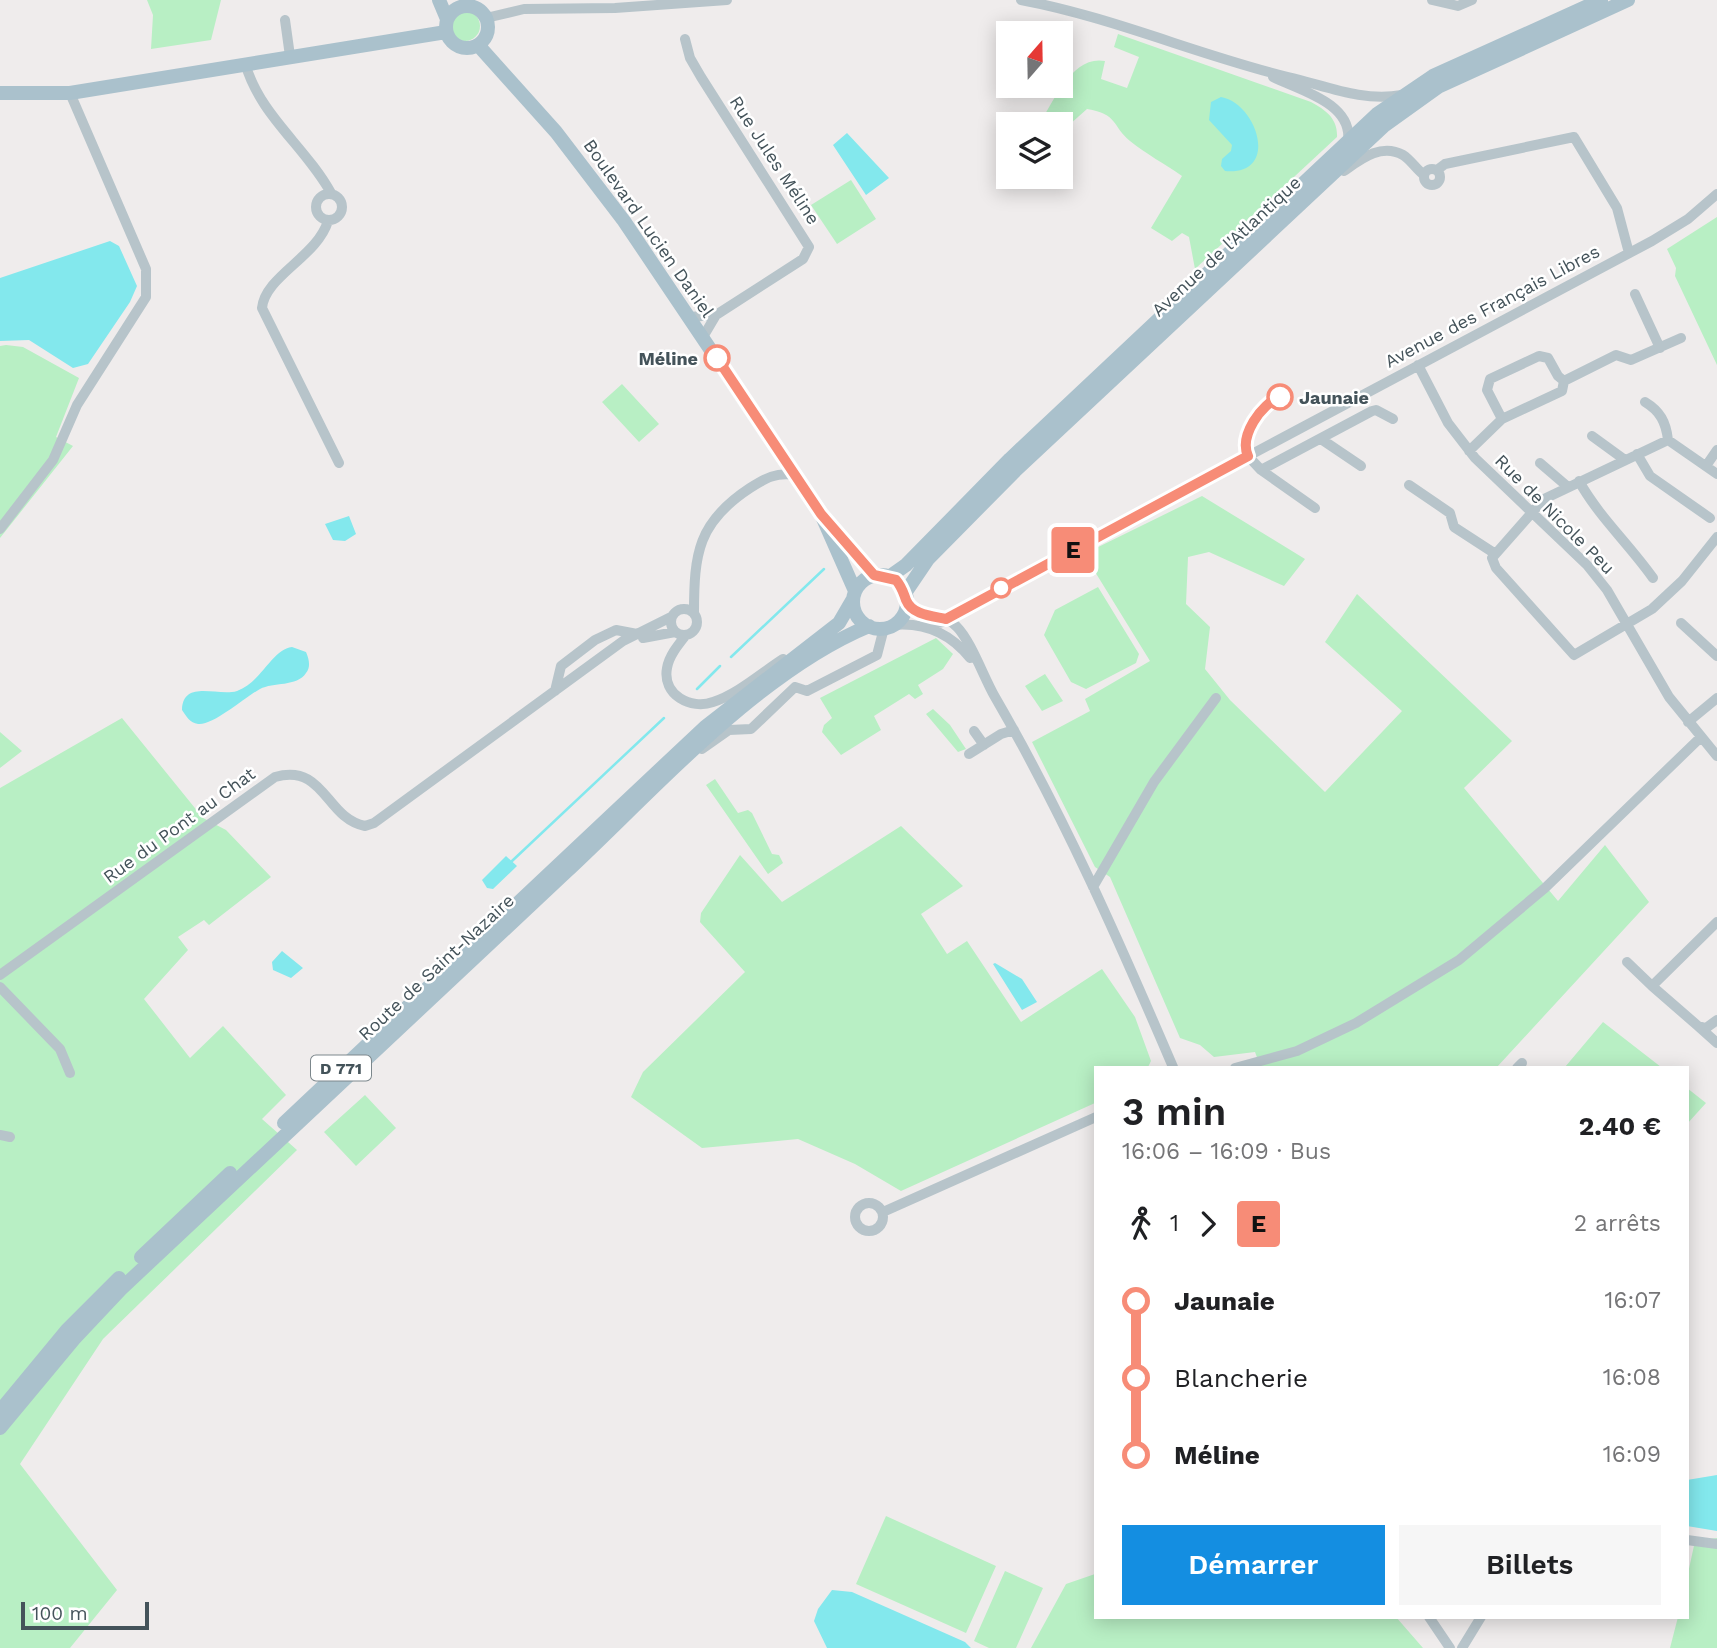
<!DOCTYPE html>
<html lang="fr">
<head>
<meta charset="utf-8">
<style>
	:root { --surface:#fff; --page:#f6f6f6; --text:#202124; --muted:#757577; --accent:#148ee1 }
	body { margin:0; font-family:"Work Sans",sans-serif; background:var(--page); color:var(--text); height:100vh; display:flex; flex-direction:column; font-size:26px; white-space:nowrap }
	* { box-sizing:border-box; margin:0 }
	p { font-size:23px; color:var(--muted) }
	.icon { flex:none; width:38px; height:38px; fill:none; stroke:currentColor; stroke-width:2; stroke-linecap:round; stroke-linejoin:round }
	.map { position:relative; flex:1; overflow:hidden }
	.drawer { position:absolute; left:1094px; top:1066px; width:595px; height:553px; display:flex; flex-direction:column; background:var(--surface); border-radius:0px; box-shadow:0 4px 18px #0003 }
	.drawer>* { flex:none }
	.badge { padding:0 14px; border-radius:5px; font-size:24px; line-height:46px }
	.needle { width:46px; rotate:20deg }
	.fabs { position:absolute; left:996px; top:21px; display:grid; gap:14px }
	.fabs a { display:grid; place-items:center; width:77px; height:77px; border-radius:0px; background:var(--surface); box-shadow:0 4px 18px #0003; font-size:35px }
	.scale { position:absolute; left:21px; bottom:18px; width:128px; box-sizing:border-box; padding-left:7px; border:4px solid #44535a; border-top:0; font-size:19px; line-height:24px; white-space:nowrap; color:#44535a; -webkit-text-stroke:5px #fff; paint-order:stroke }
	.map>.badge { position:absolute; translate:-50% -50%; box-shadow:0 0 0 4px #fff }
	.legs { display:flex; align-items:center; gap:10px; height:77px; padding:0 28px; font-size:23px }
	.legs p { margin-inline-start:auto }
	.overview { display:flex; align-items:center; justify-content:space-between; height:119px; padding:0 28px }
	h1 { font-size:38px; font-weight:600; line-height:52px }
	.action { display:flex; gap:14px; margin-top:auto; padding:14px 28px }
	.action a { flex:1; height:80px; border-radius:0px; background:var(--accent); color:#fff; font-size:28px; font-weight:600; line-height:80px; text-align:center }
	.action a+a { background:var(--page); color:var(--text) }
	ul { padding:0 28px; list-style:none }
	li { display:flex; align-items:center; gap:24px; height:77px; font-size:26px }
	li i { display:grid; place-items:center; width:10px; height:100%; margin:0 9px; background:currentColor }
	li i::after { content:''; width:18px; height:18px; margin:-9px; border:5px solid; border-radius:50%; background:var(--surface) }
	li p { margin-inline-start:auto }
	li:first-child i { background:linear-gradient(#0000 50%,currentColor 0) }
	li:last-child i { background:linear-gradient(currentColor 50%,#0000 0) }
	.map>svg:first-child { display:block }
	.green { fill:#b8efc4 }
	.water { fill:#83e8ed }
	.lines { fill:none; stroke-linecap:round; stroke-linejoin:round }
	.stream { stroke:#83e8ed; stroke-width:2.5 }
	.minor { stroke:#b7c4ca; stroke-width:10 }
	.major { stroke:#aac1cc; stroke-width:14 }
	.line-1-casing { stroke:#fff; stroke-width:16 }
	.line-1 { stroke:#f78c77; stroke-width:10 }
	.stop-1-dot { fill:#fff; stroke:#f78c77; stroke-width:3.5 }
	.labels { text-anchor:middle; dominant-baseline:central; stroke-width:5; stroke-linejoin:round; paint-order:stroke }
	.shield { fill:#fff; stroke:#7c878c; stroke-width:2 }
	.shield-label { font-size:16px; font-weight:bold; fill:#44535a }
	.street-label { font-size:18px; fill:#44535a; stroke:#fff }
	.stop-label { font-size:18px; font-weight:bold; fill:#44535a; stroke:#fff; text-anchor:end }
</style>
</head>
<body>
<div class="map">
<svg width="1717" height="1648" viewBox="0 0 1717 1648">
	<rect width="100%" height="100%" fill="#efecec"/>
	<path class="green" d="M147 0H221L211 40 151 49 153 15Z
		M450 26a15 15 0 1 1 30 0a15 15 0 1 1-30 0Z
		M1118 34 1311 102C1326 110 1338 119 1337 137L1195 269 1189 237 1182 233 1172 241 1151 228 1182 176C1165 164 1146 154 1130 141 1112 126 1118 114 1087 109L1069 125 1067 151 1070 157 1061 159 1060 124H1039C1055 100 1072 55 1105 61L1101 79 1127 88 1139 57 1114 47Z
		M851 180 876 219 837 244 811 205Z
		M1717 217V365L1675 276 1676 268 1667 249Z
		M6 345 23 347 79 378 56 437 73 446 0 538V346Z
		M622 384 659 424 639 442 602 402Z
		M1202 496 1305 559 1284 586 1209 552 1188 557 1186 604 1210 627 1205 669 1230 700 1325 792 1402 711 1325 642 1357 594 1512 741 1464 788 1558 901 1605 845 1649 902 1497 1067 1261 1068 1255 1052 1214 1057 1200 1045 1180 1038 1110 877 1095 867 1032 742 1090 711 1085 699 1150 661 1084 554Z
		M1098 587 1139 654 1136 663 1086 689 1071 682 1044 635 1055 610Z
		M936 638 953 654 943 669 918 685 923 694 915 699 909 694 874 716 881 730 841 755 822 732 824 725 832 718 820 698Z
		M1045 674 1063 701 1042 711 1025 686Z
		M933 709 950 725 966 749 958 752 926 714Z
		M122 718 203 818 226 830 271 877 209 925 204 920 178 937 188 950 144 999 190 1058 223 1026 286 1095 262 1119 297 1150 103 1339 20 1464 117 1590 70 1648H0V788Z
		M0 732 22 751 0 768Z
		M715 779 738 813 748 810 752 813 772 854 779 855 783 863 768 874 706 785Z
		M901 826 963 886 921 914 947 954 967 941 1021 1022 1102 969 1135 1017 1151 1061 1148 1067 1096 1068 1095 1103 901 1191 855 1164 798 1139 702 1148 631 1097 643 1072 745 972 700 922 701 913 740 855 782 902Z
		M1603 1022 1661 1067H1565Z
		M1687 1088 1706 1103 1687 1124Z
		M365 1095 396 1128 356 1166 324 1132Z
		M886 1516 996 1566 966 1633 856 1584Z
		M1717 1538V1648H1670L1678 1617H1687V1578L1695 1541Z
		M1005 1571 1043 1588 1016 1648H989L974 1641Z
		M1095 1574 1096 1617H1396L1423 1648H1031L1066 1584Z"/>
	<path class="water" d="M1221 97C1257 103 1281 176 1225 171L1221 166 1222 159 1231 151 1232 145 1209 120 1211 102Z
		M847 133 889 178 866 195 833 145Z
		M110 241 119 246 137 286 130 302 88 364 73 368 29 340 0 341V278Z
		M349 516 356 534 345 541 333 540 325 524Z
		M292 647 306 652C309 659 311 667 306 673 297 687 273 682 260 689 245 697 213 726 198 724 190 723 186 716 182 710 183 679 218 697 237 691 262 682 271 650 292 647Z
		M506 856 517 866 493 889 487 888 482 880Z
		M282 951 303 968 291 978 273 970 272 962Z
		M995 963 1022 979 1037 1002 1022 1010 993 964Z
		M1717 1475V1531L1687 1526V1480Z
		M832 1590 852 1592 965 1642 971 1648H827L814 1621 818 1609Z"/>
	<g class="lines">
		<path class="stream" d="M731 657 824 569
			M697 689 720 666
			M512 861 664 718"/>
		<path class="minor" d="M1021 0C1112 17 1198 55 1288 77 1327 86 1361 102 1402 95
			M1432 0 1458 6 1472 0
			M486 18 524 9 615 8 727 0
			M285 20 290 56
			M685 39 690 58 701 77 809 247 803 259 716 315 703 337
			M245 63C260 116 305 146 331 193
			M1273 77C1299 90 1353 103 1348 141
			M1424 177a8 8 0 1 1 16 0a8 8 0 1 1-16 0Z
			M1437 170 1445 164 1574 137 1617 208 1629 253
			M1344 171C1361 159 1381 143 1403 155 1411 160 1416 169 1424 175
			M316 207a13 13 0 1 1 26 0a13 13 0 1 1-26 0Z
			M328 221C317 257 265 276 262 308L339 463
			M1635 294 1660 348
			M689 317 716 315
			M1418 365 1448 423 1475 458 1587 565 1607 590 1669 697 1717 756
			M1645 402C1660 411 1666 422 1668 440
			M1502 419 1487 390 1490 379 1539 356 1548 358 1558 376 1564 381
			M1592 436 1625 460
			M1321 439 1361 466
			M1469 451 1502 419 1562 391 1564 381 1616 355 1631 360 1681 338
			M1637 454 1650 476 1710 518
			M1248 456 1261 470 1315 508
			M1540 463 1568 487
			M1706 466 1717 450
			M1261 470 1372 411 1376 410 1393 419
			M1717 474 1668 440 1544 499 1492 558 1496 568 1574 655 1652 609 1682 581 1717 537
			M1579 481C1599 517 1629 544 1653 578
			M1409 485 1450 513 1454 527 1494 553
			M0 529 53 460 77 405 146 297V269L70 93
			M906 602C921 618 943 612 957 627 971 641 984 678 995 697 1064 816 1119 941 1173 1067
			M671 622a13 13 0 1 1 26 0a13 13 0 1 1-26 0Z
			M694 613C694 553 698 522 750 488 766 478 776 472 795 475
			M1681 623 1717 656
			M893 625C925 622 950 633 970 658
			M921 626 943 622 948 616 1652 241 1688 219 1717 194
			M686 635C678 645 669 656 667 668 662 695 691 710 713 702 738 694 761 673 783 659
			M643 638 675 632
			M795 687 807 691 877 655 884 628
			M555 691 561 666 595 640 616 630 637 634
			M1688 722 1717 698
			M974 731 984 745
			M702 749 729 730 751 729 795 687
			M969 754 1001 734 1014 730
			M1093 887 1154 782 1216 698
			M1717 922 1652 986 1698 1026 1706 1028 1717 1020
			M1627 962 1652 986
			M0 975 275 777C325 763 325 818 365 826L374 823 623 641 671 617
			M0 987 60 1049 70 1073
			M1698 1026 1717 1043
			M1235 1068 1297 1051 1356 1023 1459 960 1545 888 1701 737
			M1517 1068 1522 1063
			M0 1135 10 1137
			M855 1217a14 14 0 1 1 28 0a14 14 0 1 1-28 0Z
			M883 1212 1096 1117
			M1687 1540 1717 1544
			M1429 1617 1450 1648
			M1462 1648 1481 1617"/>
		<path class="major" d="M439 0 447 19
			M446 27a21 21 0 1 1 42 0a21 21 0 1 1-42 0Z
			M478 45 556 132 624 221 821 514 855 591
			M0 93H70L446 32
			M838 535 874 575
			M853 602a27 27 0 1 1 54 0a27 27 0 1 1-54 0Z
			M889 577 906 565 1010 459 1377 114 1433 76 1601 0
			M905 593 928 559 1015 471 1385 125 1438 87 1628 0
			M284 1123 705 727 839 623 853 599
			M141 1257 230 1173
			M0 1411 67 1330 119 1278
			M0 1428 74 1339 122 1288C270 1149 418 1010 566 872 654 790 758 672 869 626"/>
	</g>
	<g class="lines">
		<defs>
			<path id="line-1" d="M717 358 821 514 874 575 896 580C902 587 903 592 906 600 912 615 932 616 946 619L1248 456C1239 436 1261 404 1280 397"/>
		</defs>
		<use href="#line-1" class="line-1-casing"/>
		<use href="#line-1" class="line-1"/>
	</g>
	<g class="stop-1-dot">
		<circle cx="717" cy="358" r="12"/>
		<circle cx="1280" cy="397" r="12"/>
		<circle cx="1001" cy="588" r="9"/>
	</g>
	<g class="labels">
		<rect class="shield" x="311" y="1055.5" width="60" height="25" rx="5"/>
		<g class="shield-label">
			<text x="341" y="1068">D 771</text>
		</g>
		<g class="street-label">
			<text transform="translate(775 160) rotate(57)">Rue Jules Méline</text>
			<text transform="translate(649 228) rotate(55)">Boulevard Lucien Daniel</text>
			<text transform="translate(1226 246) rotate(-43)">Avenue de l'Atlantique</text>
			<text transform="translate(1492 306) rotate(-28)">Avenue des Français Libres</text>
			<text transform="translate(1555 514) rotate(45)">Rue de Nicole Peu</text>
			<text transform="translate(179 825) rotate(-36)">Rue du Pont au Chat</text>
			<text transform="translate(436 967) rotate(-43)">Route de Saint-Nazaire</text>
		</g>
		<g class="stop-label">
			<text x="698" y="358">Méline</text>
			<text x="1299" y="397" text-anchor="start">Jaunaie</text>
		</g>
	</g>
</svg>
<div class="fabs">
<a><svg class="needle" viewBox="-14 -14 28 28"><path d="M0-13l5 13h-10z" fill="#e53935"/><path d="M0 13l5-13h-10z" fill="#757577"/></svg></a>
<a><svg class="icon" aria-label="layers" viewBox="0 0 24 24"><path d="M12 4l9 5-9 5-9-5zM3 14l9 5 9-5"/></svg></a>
</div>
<div class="scale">100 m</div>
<b class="badge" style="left:1073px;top:550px;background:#f78c77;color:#111">E</b>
<section class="drawer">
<div class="overview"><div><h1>3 min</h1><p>16:06 – 16:09 · Bus</p></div><b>2.40 €</b></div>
<div class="legs"><svg class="icon" aria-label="walk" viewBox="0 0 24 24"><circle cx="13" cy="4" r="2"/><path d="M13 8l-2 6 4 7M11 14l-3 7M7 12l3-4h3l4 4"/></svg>1<svg class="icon" aria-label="forward" viewBox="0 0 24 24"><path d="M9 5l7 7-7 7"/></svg><b class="badge" style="background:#f78c77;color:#111">E</b><p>2 arrêts</p></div>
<ul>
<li><i style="color:#f78c77"></i><b>Jaunaie</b><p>16:07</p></li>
<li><i style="color:#f78c77"></i><span>Blancherie</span><p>16:08</p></li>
<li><i style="color:#f78c77"></i><b>Méline</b><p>16:09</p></li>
</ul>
<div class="action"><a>Démarrer</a><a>Billets</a></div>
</section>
</div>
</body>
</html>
